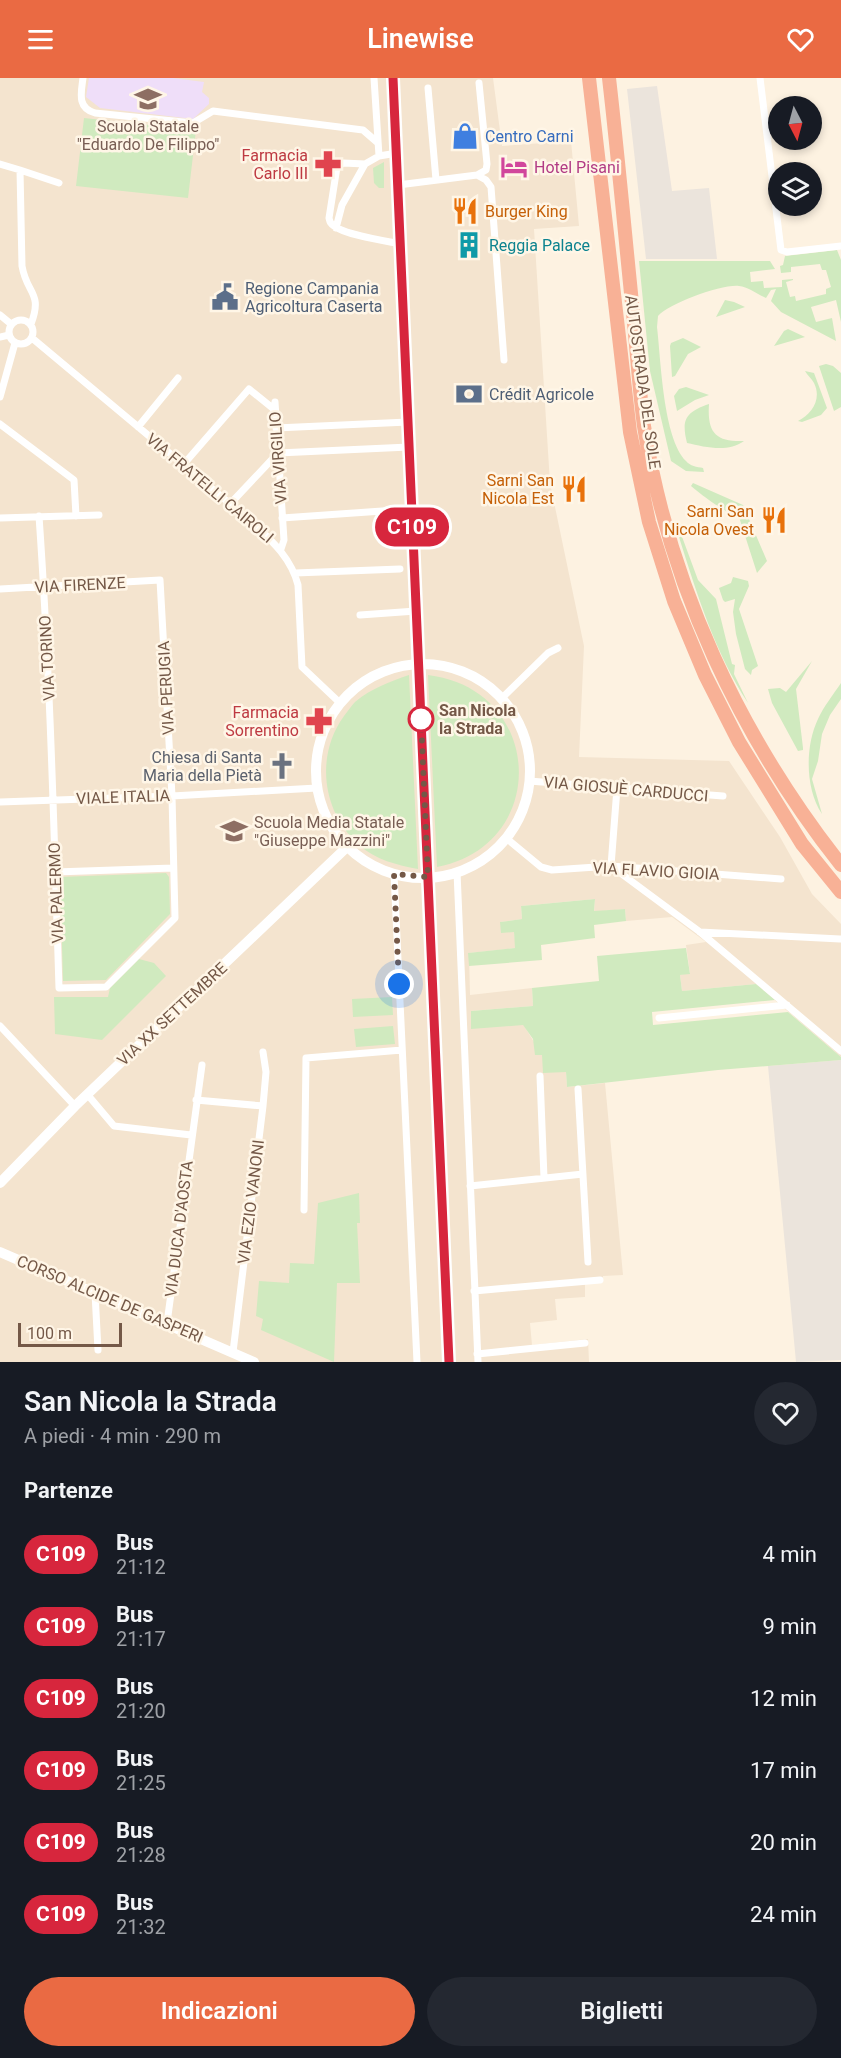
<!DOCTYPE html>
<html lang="it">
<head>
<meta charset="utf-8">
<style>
	:root { --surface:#171b24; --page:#242831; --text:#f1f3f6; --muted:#9ea1a6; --accent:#ea6a43 }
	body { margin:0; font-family:Roboto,sans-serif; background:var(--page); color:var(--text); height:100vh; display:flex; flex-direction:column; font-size:22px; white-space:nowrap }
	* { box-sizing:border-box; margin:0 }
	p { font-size:20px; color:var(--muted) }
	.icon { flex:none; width:33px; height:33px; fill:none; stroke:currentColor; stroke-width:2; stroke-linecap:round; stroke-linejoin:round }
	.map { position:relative; height:1284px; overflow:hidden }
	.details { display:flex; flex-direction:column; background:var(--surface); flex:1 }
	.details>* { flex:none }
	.badge { padding:0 12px; border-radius:20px; font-size:21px; line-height:39px }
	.needle { width:39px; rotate:174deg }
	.controls { position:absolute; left:768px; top:18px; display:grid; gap:12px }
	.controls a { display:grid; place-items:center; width:54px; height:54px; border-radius:50%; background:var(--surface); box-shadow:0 3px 9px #0003; font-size:30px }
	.scale { position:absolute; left:18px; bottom:15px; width:104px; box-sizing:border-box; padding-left:6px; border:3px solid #745847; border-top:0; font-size:16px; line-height:21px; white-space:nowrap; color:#745847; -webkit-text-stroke:4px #fff6e7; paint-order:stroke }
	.you { position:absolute; width:30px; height:30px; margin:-15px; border:4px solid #fff; border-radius:50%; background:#1a73e8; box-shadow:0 0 0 9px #1a73e833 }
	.map>.badge { position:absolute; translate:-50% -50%; box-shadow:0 0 0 3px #fff }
	h2 { padding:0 24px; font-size:22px; line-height:54px }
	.round { display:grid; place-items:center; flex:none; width:63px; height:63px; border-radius:32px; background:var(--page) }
	.head { display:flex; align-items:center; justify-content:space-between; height:102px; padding:0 24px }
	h1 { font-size:28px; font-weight:600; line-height:45px }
	.primary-button { display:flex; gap:12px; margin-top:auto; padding:12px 24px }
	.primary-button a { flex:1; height:69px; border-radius:36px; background:var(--accent); color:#fff; font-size:24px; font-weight:600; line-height:69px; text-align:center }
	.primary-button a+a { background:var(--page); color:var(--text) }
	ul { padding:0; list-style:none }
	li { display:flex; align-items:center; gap:18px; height:72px; padding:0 24px }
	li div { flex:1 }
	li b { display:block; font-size:22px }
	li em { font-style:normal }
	li .badge { min-width:66px; font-weight:700; text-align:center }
	header { display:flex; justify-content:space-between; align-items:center; height:78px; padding:0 24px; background:var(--accent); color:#fff; font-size:27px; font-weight:600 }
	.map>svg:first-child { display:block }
	.residential { fill:#f4e4cf }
	.industrial { fill:#ebe4dc }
	.education { fill:#efdef9 }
	.green { fill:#d0eabf }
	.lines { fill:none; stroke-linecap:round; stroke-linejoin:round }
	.street { stroke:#fff; stroke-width:7 }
	.secondary { stroke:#fff; stroke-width:10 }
	.highway { stroke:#f8b196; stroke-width:14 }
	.line-casing { stroke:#fff; stroke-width:14 }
	.line { stroke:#d7263d; stroke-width:9 }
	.walk { stroke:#745847; stroke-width:6; stroke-dasharray:0 10.8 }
	.stop-dot { fill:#fff; stroke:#d7263d; stroke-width:3 }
	.labels { text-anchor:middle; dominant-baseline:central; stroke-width:5; stroke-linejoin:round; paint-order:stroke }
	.education-label { font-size:16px; fill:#785e54; stroke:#fff6e7 }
	.shop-label { font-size:16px; fill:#366cbe; stroke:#fff6e7; text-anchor:start }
	.health-label { font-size:16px; fill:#be3a42; stroke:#fff6e7; text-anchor:end }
	.hotel-label { font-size:16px; fill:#b23c85; stroke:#fff6e7; text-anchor:start }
	.food-label { font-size:16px; fill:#c56008; stroke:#fff6e7; text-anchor:end }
	.culture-label { font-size:16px; fill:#0d838f; stroke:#fff6e7; text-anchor:start }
	.service-label { font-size:16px; fill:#4e5e75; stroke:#fff6e7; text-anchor:start }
	.street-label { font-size:16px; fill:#745847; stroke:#fff6e7 }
	.stop-label { font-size:16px; font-weight:bold; fill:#745847; stroke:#fff6e7; text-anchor:start }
	.worship-label { font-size:16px; fill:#5b616d; stroke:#fff6e7; text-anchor:end }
</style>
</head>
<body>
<header><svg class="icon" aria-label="menu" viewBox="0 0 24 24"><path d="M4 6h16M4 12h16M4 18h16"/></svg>Linewise<svg class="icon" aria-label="heart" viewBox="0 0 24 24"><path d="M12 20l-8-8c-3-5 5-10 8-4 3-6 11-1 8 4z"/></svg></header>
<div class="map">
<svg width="841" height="1284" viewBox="0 0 841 1284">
	<rect width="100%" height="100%" fill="#fdf2e1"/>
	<path class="residential" d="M0 0H493L502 68 571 63 579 148 534 151 550 405 584 568 579 679 729 683 780 759 812 816 841 846V979L756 906 682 913 680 897 690 895 686 867 706 864 672 839 626 843 625 831 594 834 595 821 521 828 522 841 500 844 514 854 516 870 469 875 470 917 532 910 533 928 471 933V950L523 946 542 977 566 994 567 1009 605 1005 623 1197 603 1198V1204L585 1206V1219L555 1221 557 1242 530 1245 532 1267 588 1261 589 1284H0Z"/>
	<path class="industrial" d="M657 8 672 113 709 110 717 181H646L627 11Z
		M841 982V1282L796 1284 768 988Z"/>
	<path class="education" d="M89 0H173L204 4 202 14 209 20V26L193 41 100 30 86 19Z"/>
	<path class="green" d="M84 40 196 52 188 120 76 108Z
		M384 84V110H379L374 105 373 90Z
		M837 172 841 182V244L836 222 811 229 816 244 832 240 836 263 781 234 771 223 776 211 771 212 766 220C757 216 748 209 739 208 722 206 670 225 658 238L657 249C661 282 663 360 686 383 690 388 697 389 703 390L704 394 686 393 671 383 650 293 639 183H770L775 191 750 194 751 204 763 203 764 210 782 209V202L793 201V202L786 204 790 219 795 218 796 223 826 216V211L831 209 826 192H822L820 186 791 189V194L781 195 780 188 783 187 785 178Z
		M725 222 734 224 745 229 716 239Z
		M788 251 805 259 774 268 784 253Z
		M683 260 701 269 688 276 675 298 672 299 670 268 671 265Z
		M826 286 833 288 841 295V329L834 333 819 288Z
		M805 293 814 295 827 330 821 337 802 344 798 343C812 336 822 321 814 305 812 301 807 297 805 293Z
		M686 309 709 317 695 322 677 333 674 318 679 311Z
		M709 326C707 355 716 364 744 363 728 375 705 369 687 365 681 341 686 334 709 326Z
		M693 405 743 427 767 483 757 495 739 439C723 433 704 419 691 408Z
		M681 456 698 502 716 521 732 586 735 587 734 596 748 625C715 575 697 516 679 459Z
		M733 499 748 503 749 508 739 531 758 588 752 592 751 597 745 591 736 556 733 534 735 521 725 524 723 522 719 510 731 505Z
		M812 583 796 611 803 670V672L798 673 772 625 768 611 780 610 786 614Z
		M409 597 418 791C397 787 376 782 359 767 322 734 315 678 344 638 348 633 351 628 355 624 372 610 389 604 409 597Z
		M428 597C544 611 551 767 437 789Z
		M841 605V621L830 637 822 656 818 683 812 701 822 736C805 711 805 668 818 641 824 628 833 617 841 605Z
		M166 795 169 799 170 836 106 902 63 903 60 799Z
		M595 821 594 833 625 831 626 843 594 847 595 860 541 867 542 882 469 888 468 875 515 870 514 854 501 855 500 844 522 841 521 828Z
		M686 870 690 896 680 897 682 913 756 906 775 922 652 934 653 947 788 934 841 979V982L718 992 567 1009 566 994 543 995 542 977H535L533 961 523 947 471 951V933L533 928 532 910 599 903 597 878Z
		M139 881 154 885 166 898 102 962 55 956 54 919H108L110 910Z
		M392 919 393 937 353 939 352 921Z
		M393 948 395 966 356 969 354 951Z
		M359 1115 360 1145H357L360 1205H337L334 1284 261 1252 263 1241 256 1238 259 1203 289 1205 290 1185 314 1186 318 1125Z"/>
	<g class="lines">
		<path class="street" d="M83 0C81 15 77 30 95 35L193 45 213 33 363 52 378 65
			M374 0 379 78
			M760 0 781 172 787 174 841 168
			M428 10 436 102
			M0 86 20 92 22 188C27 217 43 214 31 246
			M365 86 343 85 337 89 329 140C330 144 330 145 334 148 345 157 386 163 401 166
			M20 92 59 105
			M477 97 486 92 487 86 479 5
			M398 107 477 97 486 102 491 109 504 282
			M336 150 342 127 365 86 379 78 397 75
			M0 237 11 246
			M9 254a12 12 0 1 1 24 0a12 12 0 1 1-24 0Z
			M0 259 9 257
			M32 260 253 445C272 463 291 480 298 507L302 589 340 625
			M0 319 15 265
			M275 324 284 462 281 471
			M0 346 74 402 76 438
			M138 349 178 300
			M276 350 408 344
			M183 387 249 311 275 332
			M230 426 278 375 409 369
			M0 440 99 437
			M282 440 411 431
			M295 495 400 491
			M0 511 160 502 172 718 175 840 106 909 59 910C54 752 50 595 39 438
			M360 537 416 533
			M502 620 548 575 558 570
			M529 703 723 718
			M617 710 611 788 700 854 841 973
			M0 724 172 718 317 710
			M506 760 541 789 552 792 611 788 781 801
			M55 794 173 790
			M457 794 478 1284
			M394 796 417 1284
			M700 854 840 861
			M659 940 787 927
			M0 948 75 1028
			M540 998 544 1100
			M578 1011 588 1184
			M87 1016 114 1048 191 1057
			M196 1022 263 1028
			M470 1108 583 1096
			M304 1132 306 980 402 972
			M474 1213 600 1202
			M95 1215 98 1272
			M167 1245 202 987
			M233 1274 263 1028 266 994 263 974
			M477 1276 585 1265"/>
		<path class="secondary" d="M393 0 449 1284
			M316 693a107 107 0 1 1 214 0a107 107 0 1 1-214 0Z
			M0 1105 75 1028 347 769
			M0 1174 254 1284"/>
		<path class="highway" d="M589 0 630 354 649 444 674 523 705 597 739 664 802 766 841 814
			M609 0C618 78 625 157 633 235 637 273 639 311 644 348 669 508 741 660 841 787"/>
	</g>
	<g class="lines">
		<defs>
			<path id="line" d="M393 0 449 1284"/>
		</defs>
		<use href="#line" class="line-casing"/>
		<use href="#line" class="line"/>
		<path class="walk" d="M399 906 394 796 428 799 421 641"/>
	</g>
	<defs>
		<symbol id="school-bare" viewBox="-9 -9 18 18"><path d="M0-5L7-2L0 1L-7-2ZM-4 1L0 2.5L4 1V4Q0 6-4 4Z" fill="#8d6e63" stroke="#fff6e7" stroke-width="2.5" paint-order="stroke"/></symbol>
		<symbol id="shop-bare" viewBox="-9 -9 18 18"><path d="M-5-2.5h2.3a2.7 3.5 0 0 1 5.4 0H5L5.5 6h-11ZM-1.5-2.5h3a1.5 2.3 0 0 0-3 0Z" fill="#3f7fe0" stroke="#fff6e7" stroke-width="2.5" paint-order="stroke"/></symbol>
		<symbol id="pharmacy-bare" viewBox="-9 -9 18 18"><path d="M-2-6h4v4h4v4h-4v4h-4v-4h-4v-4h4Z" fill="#e0444e" stroke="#fff6e7" stroke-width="2.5" paint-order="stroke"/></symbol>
		<symbol id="hotel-bare" viewBox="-9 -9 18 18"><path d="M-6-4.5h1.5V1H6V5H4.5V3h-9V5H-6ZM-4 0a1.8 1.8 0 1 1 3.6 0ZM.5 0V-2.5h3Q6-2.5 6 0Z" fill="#d1479c" stroke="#fff6e7" stroke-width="2.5" paint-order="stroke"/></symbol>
		<symbol id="restaurant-bare" viewBox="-9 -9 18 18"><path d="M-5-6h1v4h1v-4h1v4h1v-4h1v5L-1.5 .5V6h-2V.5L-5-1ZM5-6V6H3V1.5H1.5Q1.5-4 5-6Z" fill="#e8710a" stroke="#fff6e7" stroke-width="2.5" paint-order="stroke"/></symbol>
		<symbol id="building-bare" viewBox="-9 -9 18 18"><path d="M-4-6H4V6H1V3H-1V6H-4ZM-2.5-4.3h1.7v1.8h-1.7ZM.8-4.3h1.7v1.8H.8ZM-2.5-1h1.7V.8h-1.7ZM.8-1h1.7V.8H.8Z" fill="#0f9aa8" stroke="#fff6e7" stroke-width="2.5" paint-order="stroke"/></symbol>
		<symbol id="civic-bare" viewBox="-9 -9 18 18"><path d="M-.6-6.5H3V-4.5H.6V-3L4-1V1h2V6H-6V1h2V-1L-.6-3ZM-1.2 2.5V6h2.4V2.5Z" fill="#5c6f8a" stroke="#fff6e7" stroke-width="2.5" paint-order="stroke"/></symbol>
		<symbol id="bank-bare" viewBox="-9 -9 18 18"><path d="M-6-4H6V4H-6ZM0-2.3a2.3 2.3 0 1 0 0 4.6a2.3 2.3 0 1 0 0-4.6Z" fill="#5c6f8a" stroke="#fff6e7" stroke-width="2.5" paint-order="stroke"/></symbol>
		<symbol id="church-bare" viewBox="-9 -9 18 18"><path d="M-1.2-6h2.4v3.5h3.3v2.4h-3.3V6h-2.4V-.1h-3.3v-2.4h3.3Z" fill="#6b7280" stroke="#fff6e7" stroke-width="2.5" paint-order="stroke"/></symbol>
	</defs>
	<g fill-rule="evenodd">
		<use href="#school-bare" x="129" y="2" width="38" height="38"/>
		<use href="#shop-bare" x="446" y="39" width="38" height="38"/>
		<use href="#pharmacy-bare" x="309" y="67" width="38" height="38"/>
		<use href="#hotel-bare" x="495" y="70" width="38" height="38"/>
		<use href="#restaurant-bare" x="446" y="114" width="38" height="38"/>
		<use href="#building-bare" x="450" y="148" width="38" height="38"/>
		<use href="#civic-bare" x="206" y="200" width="38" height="38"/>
		<use href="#bank-bare" x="450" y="297" width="38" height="38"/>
		<use href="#restaurant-bare" x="555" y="392" width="38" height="38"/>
		<use href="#restaurant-bare" x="755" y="423" width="38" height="38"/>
		<use href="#pharmacy-bare" x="300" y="624" width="38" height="38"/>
		<use href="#church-bare" x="263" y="669" width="38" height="38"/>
		<use href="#school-bare" x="215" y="734" width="38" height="38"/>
	</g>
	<circle class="stop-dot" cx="421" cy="641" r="12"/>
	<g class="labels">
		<g class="education-label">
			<text x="148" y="48">Scuola Statale<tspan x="148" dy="18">"Eduardo De Filippo"</tspan></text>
			<text x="254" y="744" text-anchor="start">Scuola Media Statale<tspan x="254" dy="18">"Giuseppe Mazzini"</tspan></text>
		</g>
		<g class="shop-label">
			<text x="485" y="58">Centro Carni</text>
		</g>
		<g class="health-label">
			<text x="308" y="77">Farmacia<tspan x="308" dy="18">Carlo III</tspan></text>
			<text x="299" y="634">Farmacia<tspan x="299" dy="18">Sorrentino</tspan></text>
		</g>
		<g class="hotel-label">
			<text x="534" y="89">Hotel Pisani</text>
		</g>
		<g class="food-label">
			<text x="485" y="133" text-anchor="start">Burger King</text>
			<text x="554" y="402">Sarni San<tspan x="554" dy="18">Nicola Est</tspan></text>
			<text x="754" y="433">Sarni San<tspan x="754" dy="18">Nicola Ovest</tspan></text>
		</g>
		<g class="culture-label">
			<text x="489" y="167">Reggia Palace</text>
		</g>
		<g class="service-label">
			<text x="245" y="210">Regione Campania<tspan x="245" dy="18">Agricoltura Caserta</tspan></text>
			<text x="489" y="316">Crédit Agricole</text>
		</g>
		<g class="street-label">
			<text transform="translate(643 304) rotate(82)">AUTOSTRADA DEL SOLE</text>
			<text transform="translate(278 380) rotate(-94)">VIA VIRGILIO</text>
			<text transform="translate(210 410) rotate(40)">VIA FRATELLI CAIROLI</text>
			<text transform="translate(80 507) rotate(-3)">VIA FIRENZE</text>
			<text transform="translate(47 580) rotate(-93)">VIA TORINO</text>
			<text transform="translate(166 610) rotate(-93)">VIA PERUGIA</text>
			<text transform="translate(626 711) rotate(5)">VIA GIOSUÈ CARDUCCI</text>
			<text transform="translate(123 719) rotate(-2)">VIALE ITALIA</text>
			<text transform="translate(656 793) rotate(3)">VIA FLAVIO GIOIA</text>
			<text transform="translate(56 815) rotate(-92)">VIA PALERMO</text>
			<text transform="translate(172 936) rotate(-43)">VIA XX SETTEMBRE</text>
			<text transform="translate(251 1124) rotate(-83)">VIA EZIO VANONI</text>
			<text transform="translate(179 1151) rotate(-83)">VIA DUCA D'AOSTA</text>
			<text transform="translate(110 1221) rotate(23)">CORSO ALCIDE DE GASPERI</text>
		</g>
		<g class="stop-label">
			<text x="439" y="632">San Nicola<tspan x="439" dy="18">la Strada</tspan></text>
		</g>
		<g class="worship-label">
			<text x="262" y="679">Chiesa di Santa<tspan x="262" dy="18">Maria della Pietà</tspan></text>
		</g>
	</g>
</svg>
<div class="controls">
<a><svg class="needle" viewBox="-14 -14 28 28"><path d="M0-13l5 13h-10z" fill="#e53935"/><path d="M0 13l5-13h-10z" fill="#9ea1a6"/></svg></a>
<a><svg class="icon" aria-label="layers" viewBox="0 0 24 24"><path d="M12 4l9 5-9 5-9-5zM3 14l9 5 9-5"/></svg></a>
</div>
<div class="scale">100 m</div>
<div class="you" style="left:399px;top:906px"></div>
<b class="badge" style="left:412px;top:449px;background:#d7263d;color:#fff">C109</b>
</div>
<section class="details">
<div class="head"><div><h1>San Nicola la Strada</h1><p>A piedi · 4 min · 290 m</p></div><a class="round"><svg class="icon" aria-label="heart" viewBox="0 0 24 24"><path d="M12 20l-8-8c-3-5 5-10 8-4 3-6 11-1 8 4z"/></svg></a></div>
<h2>Partenze</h2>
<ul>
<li><span class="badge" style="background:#d7263d;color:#fff">C109</span><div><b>Bus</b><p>21:12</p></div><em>4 min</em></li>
<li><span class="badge" style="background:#d7263d;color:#fff">C109</span><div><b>Bus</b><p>21:17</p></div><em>9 min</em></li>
<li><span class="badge" style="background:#d7263d;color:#fff">C109</span><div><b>Bus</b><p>21:20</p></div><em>12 min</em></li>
<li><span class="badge" style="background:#d7263d;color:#fff">C109</span><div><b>Bus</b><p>21:25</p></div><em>17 min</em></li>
<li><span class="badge" style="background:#d7263d;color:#fff">C109</span><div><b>Bus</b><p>21:28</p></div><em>20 min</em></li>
<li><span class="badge" style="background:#d7263d;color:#fff">C109</span><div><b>Bus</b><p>21:32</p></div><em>24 min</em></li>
</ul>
<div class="primary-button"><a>Indicazioni</a><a>Biglietti</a></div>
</section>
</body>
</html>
